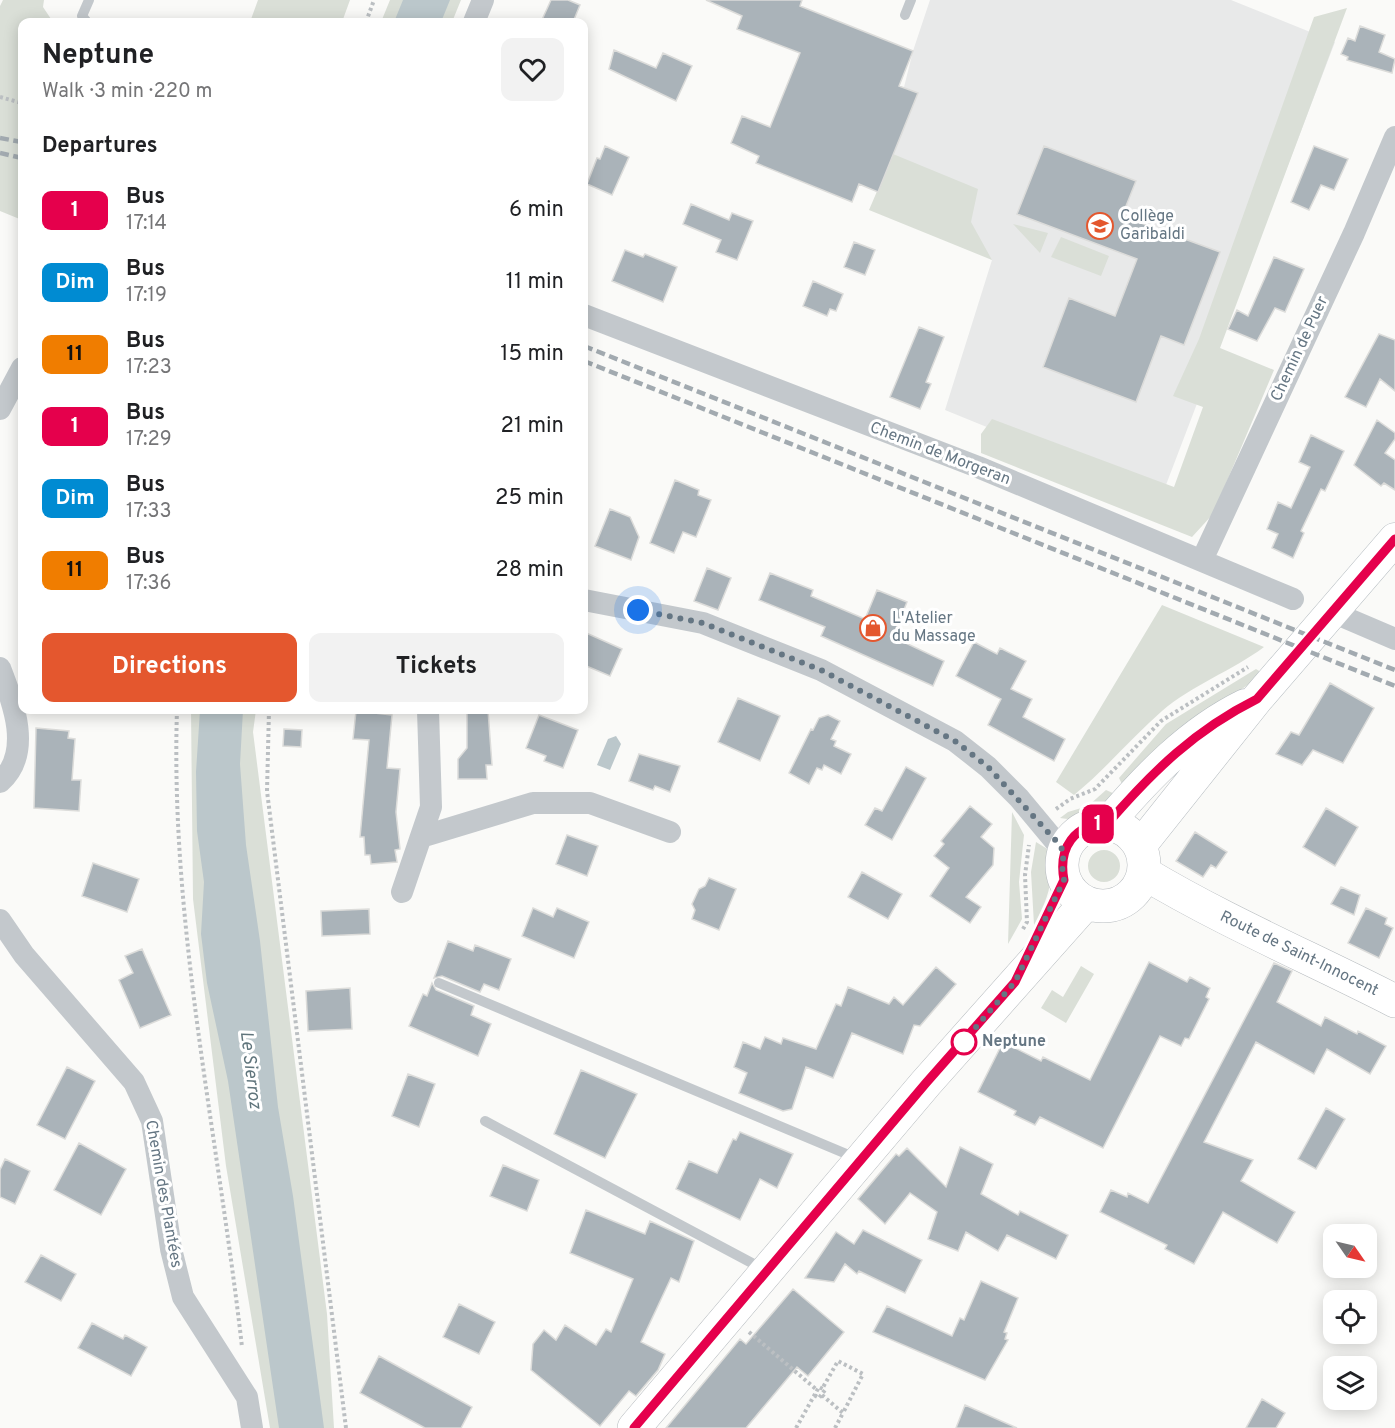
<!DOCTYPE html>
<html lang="en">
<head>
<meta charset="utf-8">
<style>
	:root { --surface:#fff; --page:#f2f2f2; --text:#202124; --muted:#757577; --accent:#e4572e }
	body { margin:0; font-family:Overpass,sans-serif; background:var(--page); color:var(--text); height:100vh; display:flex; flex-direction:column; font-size:22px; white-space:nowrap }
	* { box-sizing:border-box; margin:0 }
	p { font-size:20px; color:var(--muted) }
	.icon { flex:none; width:33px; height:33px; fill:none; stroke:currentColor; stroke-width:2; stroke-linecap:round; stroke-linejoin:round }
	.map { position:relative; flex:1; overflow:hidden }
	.sheet { position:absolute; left:18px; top:18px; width:570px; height:696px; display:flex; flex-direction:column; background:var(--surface); border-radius:12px; box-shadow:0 3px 15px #0003 }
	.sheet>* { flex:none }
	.badge { padding:0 12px; border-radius:9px; font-size:21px; line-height:39px }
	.needle { width:39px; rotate:124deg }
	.controls { position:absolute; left:1323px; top:1224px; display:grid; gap:12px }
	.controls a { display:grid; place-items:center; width:54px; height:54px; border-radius:12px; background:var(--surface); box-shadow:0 3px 15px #0003; font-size:30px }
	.you { position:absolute; width:30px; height:30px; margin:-15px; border:4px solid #fff; border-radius:50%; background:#1a73e8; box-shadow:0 0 0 9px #1a73e833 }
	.map>.badge { position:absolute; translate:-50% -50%; box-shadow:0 0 0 3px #fff }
	h2 { padding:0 24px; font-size:22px; line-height:54px }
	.round { display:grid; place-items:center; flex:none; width:63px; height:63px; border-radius:12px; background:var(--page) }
	.overview { display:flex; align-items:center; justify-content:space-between; height:102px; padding:0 24px }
	h1 { font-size:28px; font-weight:700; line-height:45px }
	.primary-button { display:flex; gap:12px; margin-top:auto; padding:12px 24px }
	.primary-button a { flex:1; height:69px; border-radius:12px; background:var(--accent); color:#fff; font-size:24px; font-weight:700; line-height:69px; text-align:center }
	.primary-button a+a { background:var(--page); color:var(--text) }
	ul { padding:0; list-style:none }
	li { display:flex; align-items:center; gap:18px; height:72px; padding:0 24px }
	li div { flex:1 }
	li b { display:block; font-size:22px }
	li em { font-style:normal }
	li .badge { min-width:66px; font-weight:700; text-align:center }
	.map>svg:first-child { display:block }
	.built { fill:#e8e9e9 }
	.green { fill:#dadfd7 }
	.water { fill:#bbc7cb }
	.building { fill:#aab3b9; stroke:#dcdcda; stroke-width:1.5 }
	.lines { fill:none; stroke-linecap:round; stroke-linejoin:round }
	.secondary-casing { stroke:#b3babf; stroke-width:33 }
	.primary-casing { stroke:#b5babe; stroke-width:34 }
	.path { stroke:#bbbfc2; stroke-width:4; stroke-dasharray:3 3; stroke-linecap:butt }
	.lane { stroke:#c3c8cc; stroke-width:10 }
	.street { stroke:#c3c8cc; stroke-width:22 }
	.secondary { stroke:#fff; stroke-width:32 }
	.primary { stroke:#fff; stroke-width:33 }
	.rail { stroke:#a2aab0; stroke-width:4.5; stroke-dasharray:9 4.5; stroke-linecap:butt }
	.line-casing { stroke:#fff; stroke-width:14 }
	.line { stroke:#e5004c; stroke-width:9 }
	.walk { stroke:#657683; stroke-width:6; stroke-dasharray:0 10.8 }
	.stop-dot { fill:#fff; stroke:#e5004c; stroke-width:3 }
	.labels { text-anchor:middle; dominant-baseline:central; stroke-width:6; stroke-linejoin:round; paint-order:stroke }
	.poi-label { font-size:16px; fill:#657683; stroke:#fff; text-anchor:start }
	.street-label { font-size:16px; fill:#657683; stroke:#fff }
	.stop-label { font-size:16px; font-weight:bold; fill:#657683; stroke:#fff; text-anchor:start }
	.water-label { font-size:18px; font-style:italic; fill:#60757c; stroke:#fff }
</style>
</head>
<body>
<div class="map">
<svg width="1395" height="1428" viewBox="0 0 1395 1428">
	<rect width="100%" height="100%" fill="#fafaf8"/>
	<path class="built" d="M930 0H1231L1335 42 1161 498 945 410 992 260 878 192 913 51Z"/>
	<path class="green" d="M3 0H44L43 7 53 22H22V220L0 211V6Z
		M258 0H350L342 22H250Z
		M390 0H461L452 22H381Z
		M1347 8 1220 348 1274 370 1213 514 1192 537 981 453V434L992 419 1174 487 1203 407 1173 396 1199 339 1314 17Z
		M893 154 978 189 971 222 992 260 869 210Z
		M1013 224 1048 233 1040 253Z
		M1061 237 1109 256 1101 276 1051 257Z
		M1162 605 1264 647C1232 671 1192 685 1162 711 1131 738 1106 769 1074 795L1056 782Z
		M1256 669 1264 674 1181 730 1122 784 1119 778 1166 724Z
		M191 710H256L253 732 327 1314 334 1428H270L226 1166 193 899Z
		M1106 790 1115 794C1098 811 1085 823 1060 818L1068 812 1088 806Z
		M1012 812 1024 835 1019 882 1022 919 1008 944Z
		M1036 842 1049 850C1054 883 1049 896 1034 925L1031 872Z
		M1088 866a16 16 0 1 1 32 0a16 16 0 1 1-32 0Z
		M1081 966 1094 974 1066 1023 1041 1008 1052 990 1063 997Z"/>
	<path class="water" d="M403 0H450L441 22H394Z
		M200 710H243L240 764 246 845 260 941 278 1107 293 1196 324 1428H279L228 1081 207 983 201 934 204 882 197 831 196 772Z
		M616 736 621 744 610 770 597 765 608 739Z"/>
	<path class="building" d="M551 0H568L580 5 573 22H541Z
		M706 0H802L800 6 913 51 899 86 918 93 878 192 859 184 852 202 756 163 759 156 731 143 742 116 770 127 800 53 737 29 742 16Z
		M1360 26 1385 35 1379 52 1395 59 1392 73 1347 60 1348 57 1341 54 1348 38 1355 41Z
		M614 50 656 68 663 53 692 66 676 101 609 69Z
		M605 146 629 157 612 195 587 184 597 158 600 159Z
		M1044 146 1136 181 1122 216 1220 252 1184 345 1161 336 1136 402 1043 367 1069 298 1115 316 1137 259 1017 214Z
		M1314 146 1348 159 1334 190 1321 185 1309 210 1291 202Z
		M691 204 729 220 732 213 753 221 737 260 716 252 721 240 683 224Z
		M854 242 875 250 865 275 844 267Z
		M625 250 643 257 645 254 677 267 663 302 612 281Z
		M1274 257 1304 269 1285 312 1275 308 1257 341 1228 329 1237 310 1248 316Z
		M813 281 843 294 836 311 830 309 827 316 803 306Z
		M919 327 944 337 926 382 931 384 920 409 890 397Z
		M1379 334 1395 340V391L1380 379 1366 407 1345 397Z
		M1377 420 1395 433V439L1385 453 1395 460V490L1384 483 1381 486 1354 465Z
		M1311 435 1344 451 1325 491 1321 489 1301 531 1304 533 1293 558 1272 548 1278 534 1267 529 1278 502 1291 508 1310 467 1299 462Z
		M675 480 699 490 698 495 711 500 696 537 683 532 674 553 650 543Z
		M610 509 630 517 639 537 631 560 595 546Z
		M707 568 731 578 718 610 694 601Z
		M770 573 813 590 811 596 865 619 877 590 907 602 893 637 944 661 933 686 821 636 825 627 759 600Z
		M584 632 622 649 610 676 584 665Z
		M974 642 997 654 1000 648 1026 661 1011 689 1032 699 1023 717 1065 739 1054 761 988 725 1001 699 956 676Z
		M1330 683 1374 708 1343 763 1313 750 1302 765 1276 754 1291 732 1299 735Z
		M738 698 780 716 760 761 718 742Z
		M467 710H488L492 765H486L487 779H458V759L467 748Z
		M356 711 392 715 387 768 400 769 396 812 400 849 395 850 397 862 371 864 370 855H365L364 837H360L369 740 353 739Z
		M539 715 578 730 563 768 544 761 546 756 526 748Z
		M828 715 840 721 831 739 836 741 834 746 851 754 841 774 824 765 822 770 817 768 809 784 789 773 811 729 813 730 819 718Z
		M36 728 69 731 68 738 75 739 72 780H81L79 811 34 808Z
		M284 729 302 730 301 747 283 746Z
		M639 754 680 766 670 792 655 786 653 790 629 781Z
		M906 767 926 778 892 840 865 825 875 808 882 811Z
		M970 806 992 824 981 837 994 848 993 865 966 897 981 907 970 923 930 896 949 868 934 856 944 844 941 841Z
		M1326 808 1358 827 1335 866 1303 847Z
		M1195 832 1227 852 1216 868 1211 865 1203 877 1176 861Z
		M567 835 598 846 587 876 556 864Z
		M93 863 139 879 127 912 82 896Z
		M862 872 902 894 888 919 848 897Z
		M709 878 736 889 719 930 692 919 695 910 692 904 699 889 705 886Z
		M1341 887 1360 895 1354 915 1331 904Z
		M533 908 553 917 557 908 589 922 574 958 522 936Z
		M1366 908 1387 918 1385 924 1393 928 1379 958 1348 943Z
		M369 909 370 934 322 936 321 911Z
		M448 941 473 951 475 945 511 959 499 990 484 984 480 992 442 976 434 978Z
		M142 949 171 1015 140 1028 119 980 133 973 125 956Z
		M1149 962 1187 982 1190 977 1210 988 1206 997 1209 999 1189 1039 1185 1038 1181 1046 1160 1036 1103 1148 1040 1117 1035 1125 1014 1115 1016 1111 978 1092 1003 1042 1041 1061 1043 1057 1090 1080Z
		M1274 963 1292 971 1277 1002 1321 1026 1325 1017 1357 1034 1358 1031 1386 1046 1370 1074 1327 1049 1314 1074 1256 1042 1204 1142 1253 1160 1241 1181 1295 1212 1277 1243 1223 1212 1194 1264 1165 1249 1167 1245 1100 1212 1111 1190 1127 1197 1128 1193 1148 1203Z
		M936 967 956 984 920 1026 914 1025 903 1054 852 1033 833 1078 806 1067 792 1109 783 1111 739 1093 747 1073 734 1067 743 1042 760 1049 765 1037 781 1044 783 1038 816 1049 836 1004 841 1006 848 987 889 1004 894 997 903 1005Z
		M432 983 436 990 474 1006 471 1015 491 1024 478 1056 409 1026 423 994 427 996Z
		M350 988 352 1029 308 1031 306 991Z
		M67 1067 95 1081 65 1139 37 1125Z
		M581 1070 637 1094 605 1158 554 1134Z
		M408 1074 435 1084 419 1127 392 1116Z
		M1326 1108 1345 1119 1316 1169 1298 1159Z
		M740 1132 793 1154 777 1188 760 1179 740 1220 676 1189 689 1161 717 1173 733 1139 736 1140Z
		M79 1143 126 1169 101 1215 54 1190Z
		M960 1147 993 1164 981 1194 1018 1215 1020 1211 1068 1235 1056 1259 1007 1235 998 1251 966 1232 958 1251 928 1239 937 1212 910 1193 885 1224 858 1199 896 1154 899 1156 907 1148 946 1187Z
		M5 1159 30 1171 15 1204 0 1197V1170Z
		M503 1165 539 1180 527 1211 490 1196Z
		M586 1210 645 1234 650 1221 694 1241 679 1282 671 1278 641 1342 665 1354 658 1370 636 1396 629 1391 600 1426 531 1370 533 1344 544 1330 556 1340 565 1325 596 1345 606 1329 611 1332 633 1279 570 1253Z
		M863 1230 922 1260 905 1293 859 1271 857 1274 845 1264 834 1282 805 1278 836 1232 854 1244Z
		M41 1255 76 1274 61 1301 25 1282Z
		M981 1281 1018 1298 1004 1332 1007 1333 1005 1339 1008 1340 985 1380 873 1332 887 1306 952 1336 960 1318 964 1320Z
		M793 1289 844 1332 808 1376 797 1367 746 1428H666L740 1339 746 1344Z
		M459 1304 495 1322 479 1354 443 1337Z
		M92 1323 123 1339 125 1335 147 1347 131 1376 78 1348Z
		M379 1356 472 1407 461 1428H425L360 1393Z
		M1262 1399 1285 1413 1276 1428H1246Z
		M965 1405 1017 1428H956Z"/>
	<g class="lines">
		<defs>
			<path id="secondary" d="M1108 823C1147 777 1190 732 1245 705
				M1140 846 1257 699 1395 539"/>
			<path id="primary" d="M1062 865a41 41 0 1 1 82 0a41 41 0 1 1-82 0Z
				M1144 873C1224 921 1311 958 1395 1001
				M634 1428 926 1083 1086 903"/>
		</defs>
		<use href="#secondary" class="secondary-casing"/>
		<use href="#primary" class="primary-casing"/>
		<path class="path" d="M366 22 374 0
			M0 97 22 103
			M177 710C170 923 218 1135 242 1347
			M269 710 267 791 346 1428
			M1056 809 1070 799 1095 789 1161 721 1248 667
			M1023 929 1027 922 1025 875 1029 845
			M749 1332 817 1390
			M822 1395 843 1413 863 1374 838 1361 822 1389
			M796 1428 819 1387 825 1390 819 1398 814 1395
			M835 1428 843 1413"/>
		<path class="lane" d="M905 15 911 0
			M87 22 82 16 89 0
			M439 983 856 1158
			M485 1121 763 1269"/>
		<path class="street" d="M474 22 483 0
			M584 315 978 467 1293 599
			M0 409 22 368
			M1202 560 1354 233 1395 137
			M584 600 703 623 821 670 955 741 988 767 1019 798 1064 852
			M1332 612 1395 639
			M0 668C13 702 33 753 0 782
			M421 837 533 803H590L670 832
			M402 892 431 807 428 710
			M0 920 24 955 134 1082 152 1121 171 1249 183 1297 247 1397 252 1428"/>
		<use href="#secondary" class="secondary"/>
		<use href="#primary" class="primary"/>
		<path class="rail" d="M0 138 22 142
			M0 153 22 158
			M584 346 1395 670
			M584 361 1395 686"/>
	</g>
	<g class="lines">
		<defs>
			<path id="line" d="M634 1428 926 1083 1015 982 1064 880C1058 848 1074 824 1108 823 1153 771 1195 730 1257 699L1395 539"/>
		</defs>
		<use href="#line" class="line-casing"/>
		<use href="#line" class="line"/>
		<path class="walk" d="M638 610 703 623 821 670 955 741 988 767 1058 843 1064 852 1062 866 1064 880 1015 982 957 1049 964 1042"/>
	</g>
	<defs>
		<symbol id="school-ring" viewBox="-11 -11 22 22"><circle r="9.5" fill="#fff" stroke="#e4572e" stroke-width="1.5"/><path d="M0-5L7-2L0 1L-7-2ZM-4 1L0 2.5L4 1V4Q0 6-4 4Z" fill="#e4572e"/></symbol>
		<symbol id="shop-ring" viewBox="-11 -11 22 22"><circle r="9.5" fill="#fff" stroke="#e4572e" stroke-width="1.5"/><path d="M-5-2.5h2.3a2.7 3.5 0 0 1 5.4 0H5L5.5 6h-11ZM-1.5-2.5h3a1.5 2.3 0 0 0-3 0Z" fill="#e4572e"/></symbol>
	</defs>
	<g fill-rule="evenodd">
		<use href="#school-ring" x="1085" y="211" width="30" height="30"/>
		<use href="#shop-ring" x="858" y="613" width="30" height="30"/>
	</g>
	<circle class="stop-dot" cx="964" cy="1042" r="12"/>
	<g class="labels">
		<g class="poi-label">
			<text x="1120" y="217">Collège<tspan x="1120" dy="18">Garibaldi</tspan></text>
			<text x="892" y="619">L'Atelier<tspan x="892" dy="18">du Massage</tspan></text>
		</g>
		<g class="street-label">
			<text transform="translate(1300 349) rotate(-65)">Chemin de Puer</text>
			<text transform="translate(940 454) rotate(21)">Chemin de Morgeran</text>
			<text transform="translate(1299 954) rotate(26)">Route de Saint-Innocent</text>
			<text transform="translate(163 1194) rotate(80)">Chemin des Plantées</text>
		</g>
		<g class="stop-label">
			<text x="982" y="1042">Neptune</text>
		</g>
		<g class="water-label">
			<text transform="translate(250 1070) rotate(83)">Le Sierroz</text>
		</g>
	</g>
</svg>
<div class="controls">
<a><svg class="needle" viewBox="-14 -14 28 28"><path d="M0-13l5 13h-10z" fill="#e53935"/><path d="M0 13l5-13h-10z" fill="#757577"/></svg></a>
<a><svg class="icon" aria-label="locate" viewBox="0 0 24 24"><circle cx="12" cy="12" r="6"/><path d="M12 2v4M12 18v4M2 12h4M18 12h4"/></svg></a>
<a><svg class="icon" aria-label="layers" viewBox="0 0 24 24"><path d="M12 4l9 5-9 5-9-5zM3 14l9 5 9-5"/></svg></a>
</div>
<div class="you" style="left:638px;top:610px"></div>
<b class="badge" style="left:1098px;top:824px;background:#e5004c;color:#fff">1</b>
<section class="sheet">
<div class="overview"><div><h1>Neptune</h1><p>Walk · 3 min · 220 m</p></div><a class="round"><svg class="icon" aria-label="heart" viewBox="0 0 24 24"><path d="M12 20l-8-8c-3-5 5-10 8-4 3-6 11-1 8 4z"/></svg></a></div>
<h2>Departures</h2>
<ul>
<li><span class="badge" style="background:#e5004c;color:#fff">1</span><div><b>Bus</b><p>17:14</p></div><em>6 min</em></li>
<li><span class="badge" style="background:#008bd2;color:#fff">Dim</span><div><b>Bus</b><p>17:19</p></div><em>11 min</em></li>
<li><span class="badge" style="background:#f07d00;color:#111">11</span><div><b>Bus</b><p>17:23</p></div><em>15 min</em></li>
<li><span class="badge" style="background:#e5004c;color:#fff">1</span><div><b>Bus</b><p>17:29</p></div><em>21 min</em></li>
<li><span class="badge" style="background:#008bd2;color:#fff">Dim</span><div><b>Bus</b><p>17:33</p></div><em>25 min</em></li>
<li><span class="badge" style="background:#f07d00;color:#111">11</span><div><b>Bus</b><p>17:36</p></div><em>28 min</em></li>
</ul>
<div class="primary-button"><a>Directions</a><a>Tickets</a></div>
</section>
</div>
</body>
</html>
